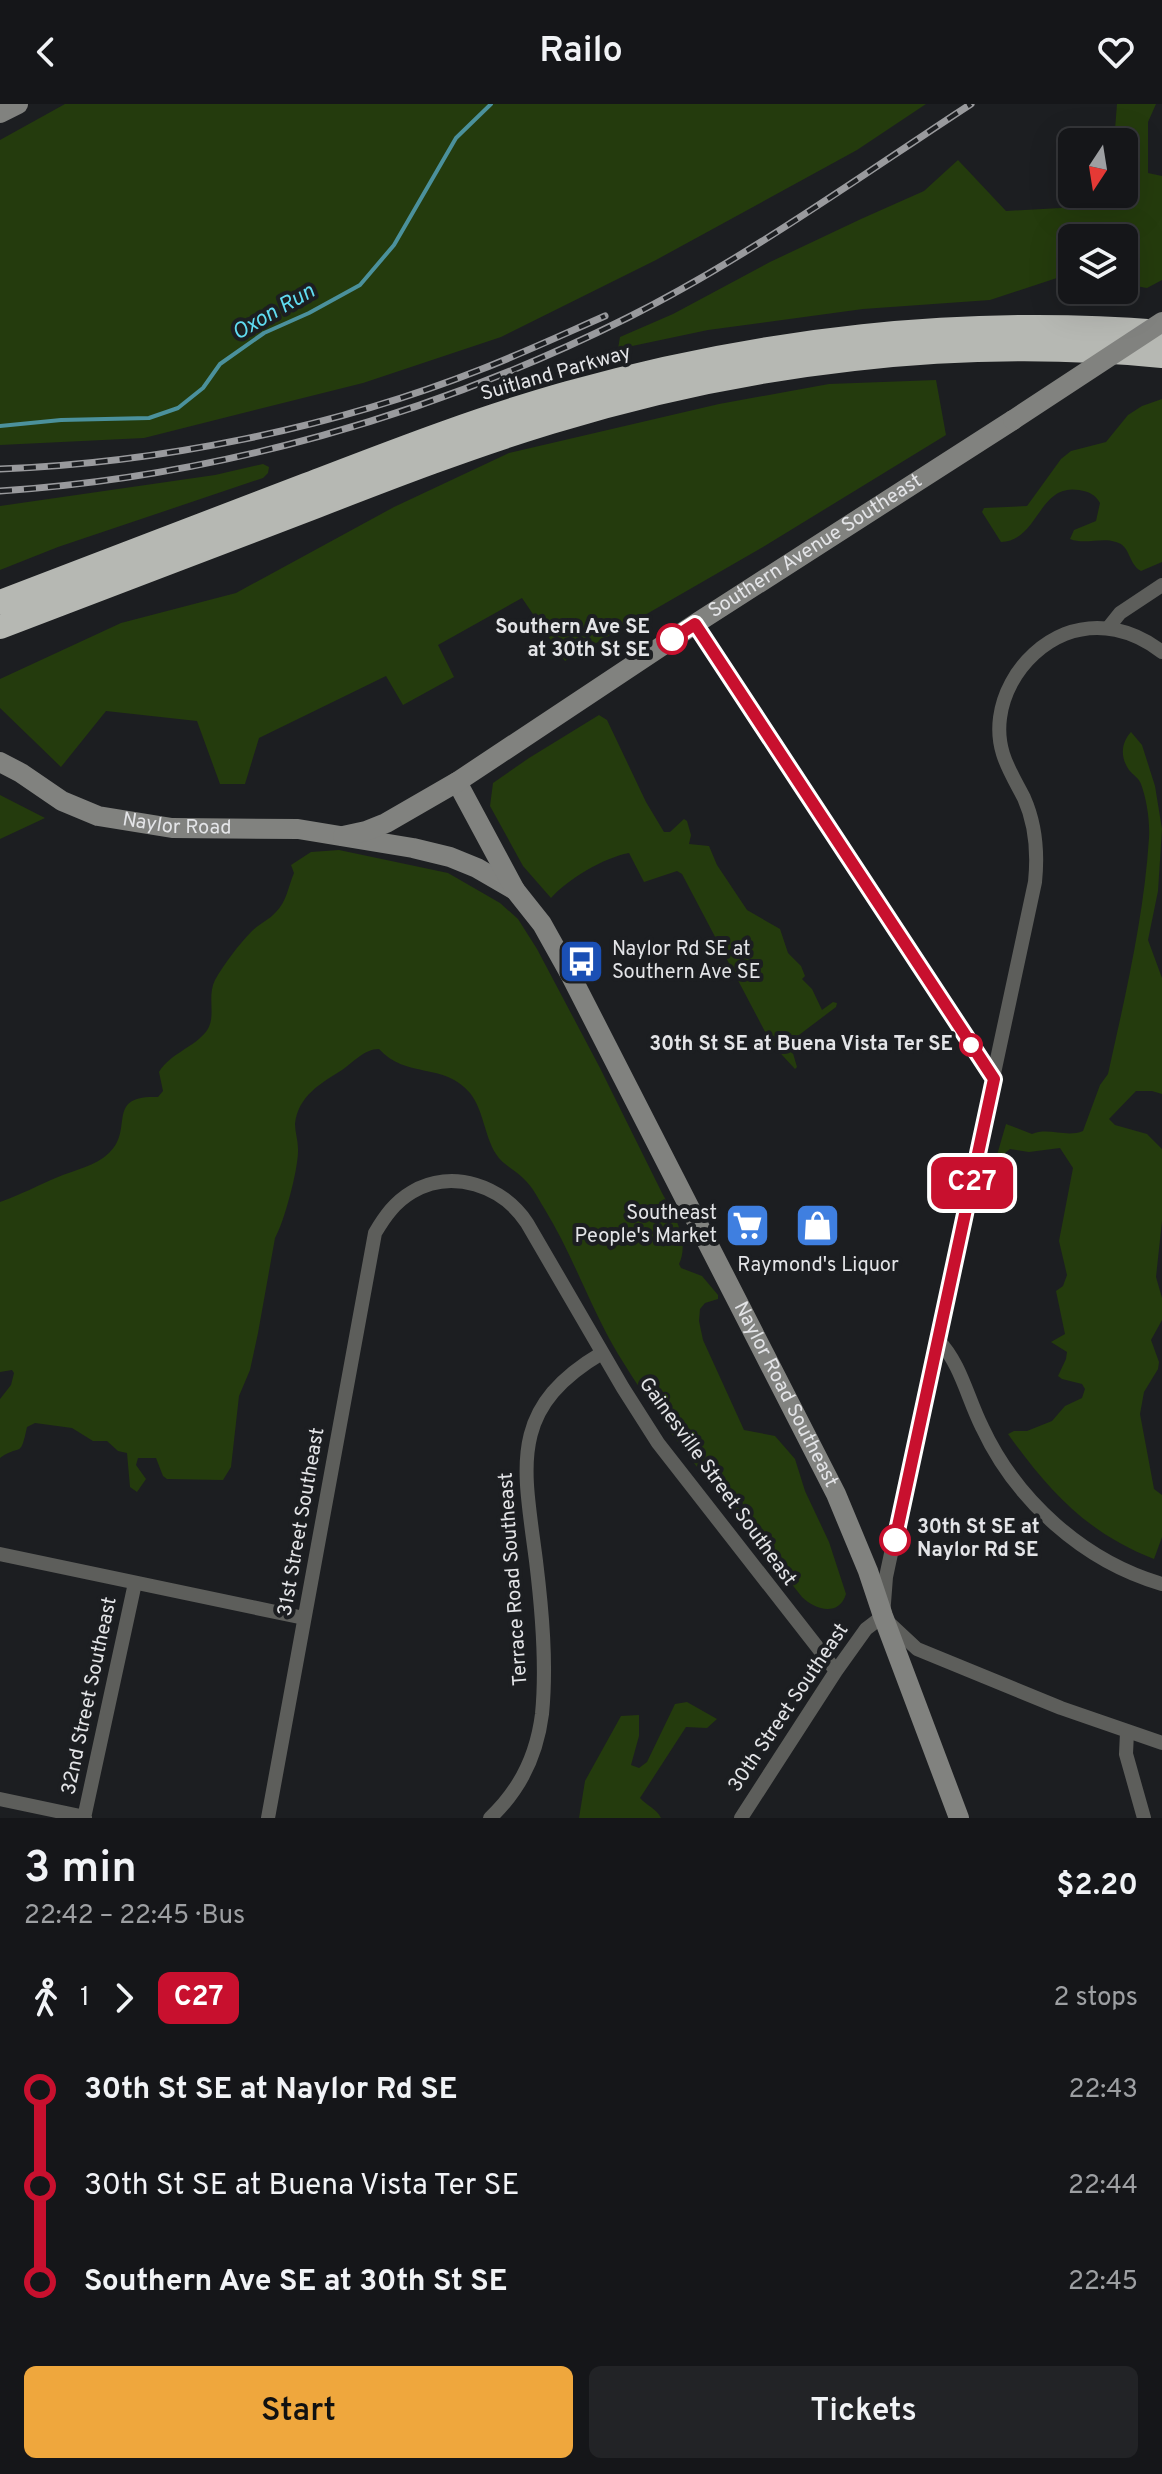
<!DOCTYPE html>
<html lang="en">
<head>
<meta charset="utf-8">
<style>
	:root { --surface:#151619; --page:#222326; --text:#f1f3f6; --muted:#9d9fa2; --line:#343538; --accent:#efa73d }
	body { margin:0; font-family:Overpass,sans-serif; background:var(--page); color:var(--text); height:100vh; display:flex; flex-direction:column; font-size:30px; white-space:nowrap }
	* { box-sizing:border-box; margin:0 }
	p { font-size:26px; color:var(--muted) }
	.icon { flex:none; width:44px; height:44px; fill:none; stroke:currentColor; stroke-width:2; stroke-linecap:round; stroke-linejoin:round }
	.map { position:relative; height:1714px; overflow:hidden }
	.panel { display:flex; flex-direction:column; background:var(--surface); flex:1 }
	.panel>* { flex:none }
	.badge { padding:0 16px; border-radius:12px; font-size:28px; line-height:52px }
	.needle { width:52px; rotate:192deg }
	.tools { position:absolute; left:1058px; top:24px; display:grid; gap:16px }
	.tools a { display:grid; place-items:center; width:80px; height:80px; border-radius:12px; background:var(--surface); box-shadow:0 8px 32px #0002,0 0 0 2px var(--line); font-size:40px }
	.map>.badge { position:absolute; translate:-50% -50%; box-shadow:0 0 0 4px #fff }
	.legs { display:flex; align-items:center; gap:12px; height:88px; padding:0 24px; font-size:26px }
	.legs p { margin-inline-start:auto }
	.headline { display:flex; align-items:center; justify-content:space-between; height:136px; padding:0 24px }
	h1 { font-size:44px; font-weight:600; line-height:60px }
	.cta { display:flex; gap:16px; margin-top:auto; padding:16px 24px }
	.cta a { flex:1; height:92px; border-radius:12px; background:var(--accent); color:#111; font-size:32px; font-weight:600; line-height:92px; text-align:center }
	.cta a+a { background:var(--page); color:var(--text) }
	ul { padding:0 24px; list-style:none }
	li { display:flex; align-items:center; gap:28px; height:96px; font-size:30px }
	li i { display:grid; place-items:center; width:12px; height:100%; margin:0 10px; background:currentColor }
	li i::after { content:''; width:20px; height:20px; margin:-10px; border:6px solid; border-radius:50%; background:var(--surface) }
	li p { margin-inline-start:auto }
	li:first-child i { background:linear-gradient(#0000 50%,currentColor 0) }
	li:last-child i { background:linear-gradient(currentColor 50%,#0000 0) }
	header { display:flex; justify-content:space-between; align-items:center; height:104px; padding:0 24px; background:var(--surface); font-size:36px; font-weight:600 }
	.map>svg:first-child { display:block }
	.green { fill:#243b0d }
	.lines { fill:none; stroke-linecap:round; stroke-linejoin:round }
	.stream { stroke:#4b919c; stroke-width:4 }
	.street { stroke:#5d5e5b; stroke-width:14 }
	.secondary { stroke:#81827f; stroke-width:20 }
	.highway { stroke:#b6b8b3; stroke-width:24 }
	.rail-casing { stroke:#999a9d; stroke-width:7 }
	.rail { stroke:#1c1e21; stroke-width:4; stroke-dasharray:12; stroke-linecap:butt }
	.secondary-bridge { stroke:#81827f; stroke-width:20 }
	.line-1-casing { stroke:#fff; stroke-width:18 }
	.line-1 { stroke:#c8102e; stroke-width:12 }
	.stop-1-dot { fill:#fff; stroke:#c8102e; stroke-width:4 }
	.labels { text-anchor:middle; dominant-baseline:central; stroke-width:8; stroke-linejoin:round; paint-order:stroke }
	.street-label { font-size:20px; fill:#e3e4e7; stroke:#1c1e21 }
	.stop-label { font-size:20px; font-weight:bold; fill:#e3e4e7; stroke:#1c1e21; text-anchor:end }
	.poi-label { font-size:20px; fill:#e3e4e7; stroke:#1c1e21; text-anchor:start }
	.water-label { font-size:22px; font-style:italic; fill:#60dcf1; stroke:#1c1e21 }
</style>
</head>
<body>
<header><svg class="icon" aria-label="back" viewBox="0 0 24 24"><path d="M15 5l-7 7 7 7"/></svg>Railo<svg class="icon" aria-label="heart" viewBox="0 0 24 24"><path d="M12 20l-8-8c-3-5 5-10 8-4 3-6 11-1 8 4z"/></svg></header>
<div class="map">
<svg width="1162" height="1714" viewBox="0 0 1162 1714">
	<rect width="100%" height="100%" fill="#1c1e21"/>
	<path class="green" d="M65 0H926L857 46 656 156 501 233 363 279 144 334 0 341V36Z
		M1117 0H1156L1148 18V69L1162 72V176L1147 184 1124 180V134H1072V169L990 196 863 205 708 226 618 245 620 233 673 210 770 158 861 115 924 87 958 56 1006 107 1061 104 1097 90H1124V38H1114Z
		M936 276 946 331 763 443 565 557 522 494 438 541 454 573 403 601 386 572 259 634 245 680H220L197 617 106 607 61 663 0 604V575L121 519 236 489 394 403 509 349 719 300 829 280Z
		M1162 295V458L1141 467C1128 460 1131 442 1116 438 1101 433 1085 441 1070 435L1074 426 1096 417 1100 399C1095 390 1089 388 1079 386 1038 379 1039 437 1001 438L982 408 984 404 1027 402 1061 355 1071 347 1106 338 1128 311 1142 302Z
		M263 360 269 363 268 369 263 374 58 443 0 466V402L215 371Z
		M599 611 607 616 646 698 664 728H670L684 715 687 717 691 731 689 740 709 742 717 761 747 806 780 825 788 849 801 862 805 872 802 875 812 885 822 906 833 898 837 899 836 903 795 934 792 946 797 963 795 965 771 939 682 770 677 767 644 778 629 749C603 754 568 775 551 794L523 762 490 702 493 679 529 654Z
		M1131 628 1142 641 1155 682 1162 725 1158 787 1148 836 1162 874V990L1152 987H1136L1109 1015 1115 1021 1147 1030 1162 1045V1117L1156 1173 1162 1194V1216L1151 1236 1159 1258 1158 1265 1144 1288 1140 1310 1154 1385 1162 1391V1433L1154 1455C1087 1429 1049 1387 1008 1330L1014 1327H1027L1052 1317 1065 1302 1082 1294 1085 1285 1082 1280 1062 1275 1058 1272 1066 1255 1067 1248 1051 1238 1065 1230 1056 1187 1063 1182 1067 1171 1059 1137 1073 1064 1060 1044 1029 1048 1010 1045 1005 1049 1000 1062 995 1058 1006 1020 1032 1030C1049 1023 1066 1034 1083 1027L1100 981 1108 970C1125 893 1144 813 1149 734 1150 718 1147 696 1141 680 1139 674 1133 671 1129 666 1120 653 1121 639 1131 628Z
		M0 691 45 714 0 735Z
		M339 746 448 769 500 799 518 815 537 845 600 964 662 1089C674 1110 690 1137 679 1160L681 1164 702 1172 718 1191V1195L705 1199 700 1205 699 1217 703 1236 744 1326 775 1332 795 1355 805 1387 829 1438 846 1490C839 1513 815 1506 802 1493 739 1413 671 1338 618 1250 590 1203 573 1151 544 1104 538 1094 532 1082 523 1074 514 1065 503 1061 496 1050 484 1031 484 1007 470 989 444 958 406 975 379 945 364 945 354 958 342 966 321 979 298 992 295 1020 295 1028 298 1036 298 1045 299 1063 284 1119 275 1134L258 1229 250 1266 239 1292 231 1363 223 1376 167 1375 163 1372 156 1354H138L136 1361 146 1375 137 1388 130 1383 127 1349 118 1347 107 1337H93L72 1324 35 1319 27 1323C20 1356 21 1339 0 1354V1295L11 1281 14 1269 12 1266 0 1268V1098C20 1091 39 1081 58 1073 74 1066 96 1062 109 1049 135 1025 104 991 158 993L163 987 159 968C171 949 191 945 205 929 218 914 206 894 215 876 224 860 239 840 252 827 259 820 269 816 276 808 287 797 288 783 294 769L291 761 311 748Z
		M687 1598 717 1615 707 1624 686 1623 640 1694C647 1702 656 1704 661 1714H579L585 1677 621 1612 639 1611V1632L631 1661 639 1664 647 1658 675 1600Z"/>
	<g class="lines">
		<path class="stream" d="M0 322 61 316 149 314 178 304 203 284 220 260 264 229 309 209 360 181 394 141 456 34 491 0"/>
		<path class="street" d="M695 520 994 975
			M1108 524 1120 509 1162 481
			M938 1236C961 1260 967 1293 982 1323 1016 1396 1083 1457 1162 1480
			M0 1450 304 1514
			M887 1517 917 1545 1061 1604 1162 1639
			M1127 1628 1126 1650 1144 1714
			M0 1695 85 1713
			M84 1714 135 1479
			M268 1714 375 1129C385 1112 395 1098 412 1088 452 1064 503 1082 527 1119L623 1284 658 1339 836 1567
			M490 1714C520 1686 537 1650 542 1610 547 1560 542 1506 536 1457 524 1363 507 1305 602 1249
			M741 1714 836 1567 866 1525 883 1512 886 1473 1035 778C1038 749 1036 721 1024 694 1017 680 1008 666 1003 650 988 602 1020 548 1065 530 1099 517 1134 526 1162 548"/>
		<g class="secondary">
			<path d="M0 9 18 0"/>
			<path id="s1" d="M0 658 21 669 62 697 98 712 172 724 298 725 413 744 450 753 477 764 515 786"/>
			<path id="s2" d="M457 678 515 786 542 820 571 872 836 1390 868 1467 883 1512 959 1714"/>
			<path id="s3" d="M343 732 366 727 386 719 457 678 695 520 1013 316"/>
		</g>
		<path class="highway" d="M0 498C102 459 204 420 306 381 392 348 479 314 568 289 761 235 963 212 1162 228
			M0 523C106 483 211 442 317 402 394 372 472 342 551 318 746 258 959 232 1162 252"/>
		<defs>
			<path id="rail" d="M0 365C160 359 333 324 482 265 523 249 564 230 605 212
				M0 387C216 373 433 311 627 214 747 154 859 73 971 0"/>
		</defs>
		<use href="#rail" class="rail-casing"/>
		<use href="#rail" class="rail"/>
		<path class="secondary-bridge" d="M1013 316 1162 218"/>
	</g>
	<g class="lines">
		<defs>
			<path id="line-1" d="M672 535 695 520 994 975 895 1436"/>
		</defs>
		<use href="#line-1" class="line-1-casing"/>
		<use href="#line-1" class="line-1"/>
	</g>
	<defs>
		<symbol id="bus-square" viewBox="-11 -11 22 22"><rect x="-9" y="-9" width="18" height="18" rx="4" fill="#1a4fb4" stroke="#1c1e21"/><path d="M-5-6H5V4H4V6H2V4H-2V6H-4V4H-5ZM-3.5-4V0h7V-4ZM-3.5 1.2v1.5H-2V1.2ZM2 1.2v1.5H3.5V1.2Z" fill="#fff"/></symbol>
		<symbol id="supermarket-square" viewBox="-11 -11 22 22"><rect x="-9" y="-9" width="18" height="18" rx="4" fill="#3f7fe0" stroke="#1c1e21"/><path d="M-6-5.5h2.5l.6 2H6L4.5 2H-2.5L-4.4-4H-6ZM-1.5 3.2a1.3 1.3 0 1 0 .1 0ZM3 3.2a1.3 1.3 0 1 0 .1 0Z" fill="#fff"/></symbol>
		<symbol id="shop-square" viewBox="-11 -11 22 22"><rect x="-9" y="-9" width="18" height="18" rx="4" fill="#3f7fe0" stroke="#1c1e21"/><path d="M-5-2.5h2.3a2.7 3.5 0 0 1 5.4 0H5L5.5 6h-11ZM-1.5-2.5h3a1.5 2.3 0 0 0-3 0Z" fill="#fff"/></symbol>
	</defs>
	<g fill-rule="evenodd">
		<use href="#bus-square" x="556" y="832" width="51" height="51"/>
		<use href="#supermarket-square" x="722" y="1096" width="51" height="51"/>
		<use href="#shop-square" x="792" y="1096" width="51" height="51"/>
	</g>
	<g class="stop-1-dot">
		<circle cx="672" cy="535" r="14"/>
		<circle cx="971" cy="941" r="10"/>
		<circle cx="895" cy="1436" r="14"/>
	</g>
	<g class="labels">
		<g class="street-label">
			<text transform="translate(556 270) rotate(-16)">Suitland Parkway</text>
			<text stroke="none"><textPath href="#s3" startOffset="556">Southern Avenue Southeast</textPath></text>
			<text stroke="none"><textPath href="#s1" startOffset="192">Naylor Road</textPath></text>
			<text stroke="none"><textPath href="#s2" startOffset="696">Naylor Road Southeast</textPath></text>
			<text transform="translate(717 1378) rotate(54)">Gainesville Street Southeast</text>
			<text transform="translate(302 1418) rotate(-80)">31st Street Southeast</text>
			<text transform="translate(514 1475) rotate(-94)">Terrace Road Southeast</text>
			<text transform="translate(90 1592) rotate(-78)">32nd Street Southeast</text>
			<text transform="translate(789 1604) rotate(-56)">30th Street Southeast</text>
		</g>
		<g class="stop-label">
			<text x="650" y="524">Southern Ave SE<tspan x="650" dy="23">at 30th St SE</tspan></text>
			<text x="953" y="941">30th St SE at Buena Vista Ter SE</text>
			<text x="917" y="1424" text-anchor="start">30th St SE at<tspan x="917" dy="23">Naylor Rd SE</tspan></text>
		</g>
		<g class="poi-label">
			<text x="612" y="846">Naylor Rd SE at<tspan x="612" dy="23">Southern Ave SE</tspan></text>
			<text x="717" y="1110" text-anchor="end">Southeast<tspan x="717" dy="23">People's Market</tspan></text>
			<text x="818" y="1162" text-anchor="middle">Raymond's Liquor</text>
		</g>
		<g class="water-label">
			<text transform="translate(274 209) rotate(-30)">Oxon Run</text>
		</g>
	</g>
</svg>
<div class="tools">
<a><svg class="needle" viewBox="-14 -14 28 28"><path d="M0-13l5 13h-10z" fill="#e53935"/><path d="M0 13l5-13h-10z" fill="#9d9fa2"/></svg></a>
<a><svg class="icon" aria-label="layers" viewBox="0 0 24 24"><path d="M12 4l9 5-9 5-9-5zM3 14l9 5 9-5"/></svg></a>
</div>
<b class="badge" style="left:972px;top:1079px;background:#c8102e;color:#fff">C27</b>
</div>
<section class="panel">
<div class="headline"><div><h1>3 min</h1><p>22:42 – 22:45 · Bus</p></div><b>$2.20</b></div>
<div class="legs"><svg class="icon" aria-label="walk" viewBox="0 0 24 24"><circle cx="13" cy="4" r="2"/><path d="M13 8l-2 6 4 7M11 14l-3 7M7 12l3-4h3l4 4"/></svg>1<svg class="icon" aria-label="forward" viewBox="0 0 24 24"><path d="M9 5l7 7-7 7"/></svg><b class="badge" style="background:#c8102e;color:#fff">C27</b><p>2 stops</p></div>
<ul>
<li><i style="color:#c8102e"></i><b>30th St SE at Naylor Rd SE</b><p>22:43</p></li>
<li><i style="color:#c8102e"></i><span>30th St SE at Buena Vista Ter SE</span><p>22:44</p></li>
<li><i style="color:#c8102e"></i><b>Southern Ave SE at 30th St SE</b><p>22:45</p></li>
</ul>
<div class="cta"><a>Start</a><a>Tickets</a></div>
</section>
</body>
</html>
